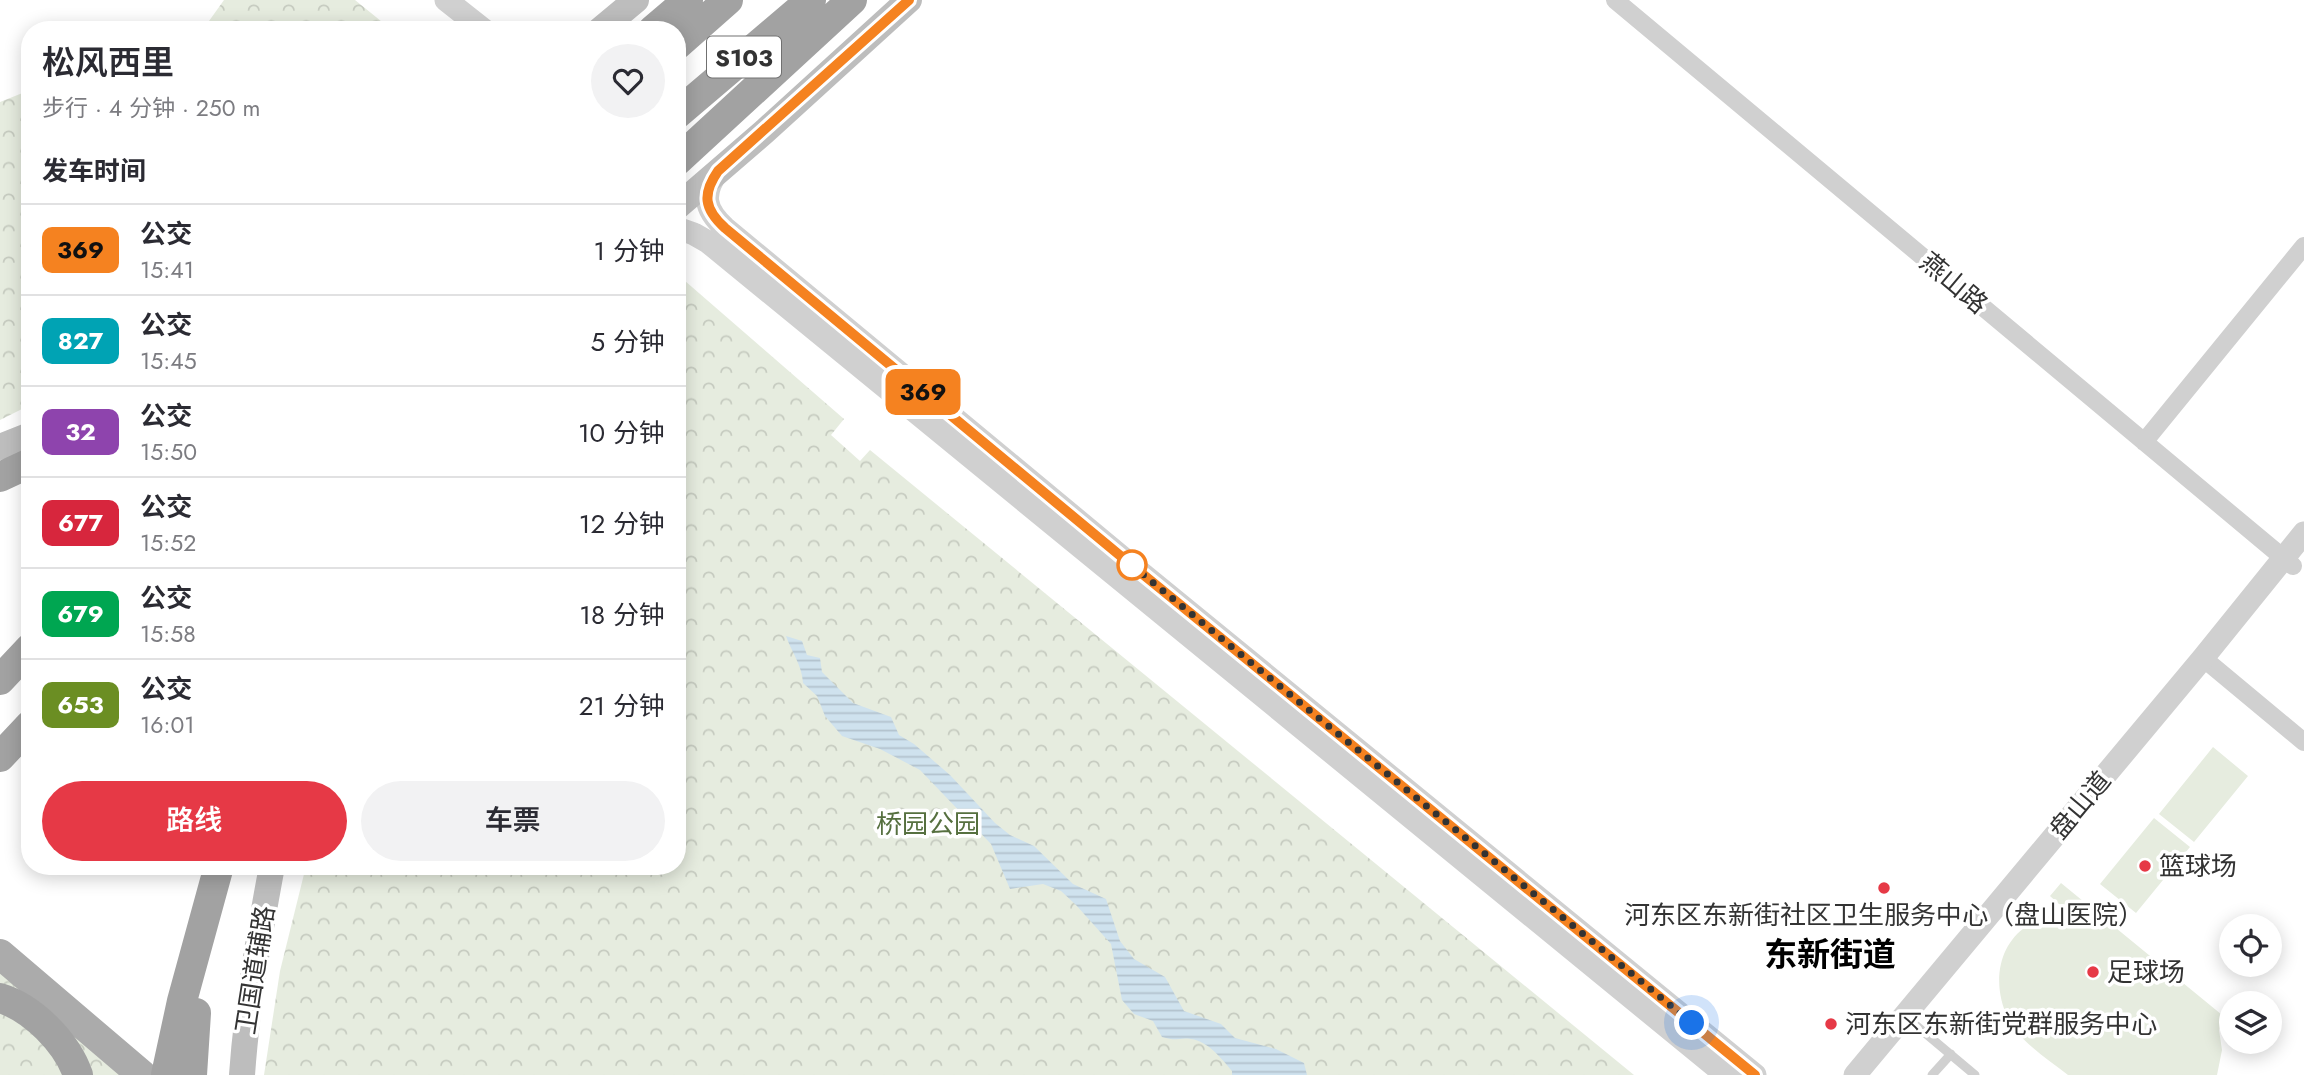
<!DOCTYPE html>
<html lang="zh">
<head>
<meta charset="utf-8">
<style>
	:root { --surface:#fff; --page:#f2f2f3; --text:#2b2b33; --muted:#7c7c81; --line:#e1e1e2; --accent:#e63946 }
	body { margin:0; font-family:Jost,"Noto Sans SC",sans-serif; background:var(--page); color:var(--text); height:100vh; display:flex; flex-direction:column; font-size:26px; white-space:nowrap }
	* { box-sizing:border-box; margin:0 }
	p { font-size:23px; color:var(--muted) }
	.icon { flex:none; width:38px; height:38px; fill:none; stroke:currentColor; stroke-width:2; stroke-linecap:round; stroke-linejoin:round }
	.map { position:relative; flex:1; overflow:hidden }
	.drawer { position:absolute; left:21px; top:21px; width:665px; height:854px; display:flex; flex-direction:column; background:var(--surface); border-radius:28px; box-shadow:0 4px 18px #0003 }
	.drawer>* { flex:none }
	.badge { padding:0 14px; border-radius:10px; font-size:24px; line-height:46px }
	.controls { position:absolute; left:2219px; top:914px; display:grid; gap:14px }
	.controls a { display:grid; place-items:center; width:63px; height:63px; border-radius:50%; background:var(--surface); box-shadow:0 4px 18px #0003; font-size:35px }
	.you { position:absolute; width:35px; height:35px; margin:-18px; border:5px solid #fff; border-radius:50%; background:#1a73e8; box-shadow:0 0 0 10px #1a73e833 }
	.map>.badge { position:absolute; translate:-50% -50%; box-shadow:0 0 0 4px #fff }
	h2 { padding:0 21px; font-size:26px; line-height:63px }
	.round { display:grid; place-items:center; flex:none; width:74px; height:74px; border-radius:37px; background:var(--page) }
	.summary { display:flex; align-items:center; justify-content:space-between; height:119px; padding:0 21px }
	h1 { font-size:33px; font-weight:600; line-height:52px }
	.cta { display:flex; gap:14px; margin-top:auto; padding:14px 21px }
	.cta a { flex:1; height:80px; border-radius:42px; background:var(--accent); color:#fff; font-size:28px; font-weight:600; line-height:80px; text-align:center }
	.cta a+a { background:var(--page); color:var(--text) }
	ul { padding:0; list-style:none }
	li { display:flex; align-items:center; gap:21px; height:91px; padding:0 21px; border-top:2px solid var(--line) }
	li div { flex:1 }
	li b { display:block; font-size:26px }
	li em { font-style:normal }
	li .badge { min-width:77px; font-weight:700; text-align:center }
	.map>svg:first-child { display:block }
	.green { fill:#e6ecdf }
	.park { fill:url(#park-crowns) }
	.water { fill:url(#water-rules) }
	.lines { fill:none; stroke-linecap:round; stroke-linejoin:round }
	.service { stroke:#d0d0d0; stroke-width:9 }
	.minor { stroke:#d0d0d0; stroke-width:18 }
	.tertiary { stroke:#d0d0d0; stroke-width:23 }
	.secondary { stroke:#bdbdbd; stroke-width:26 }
	.primary { stroke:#ababab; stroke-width:30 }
	.trunk { stroke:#a2a2a2; stroke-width:30 }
	.line-casing { stroke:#fff; stroke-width:16 }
	.line { stroke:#f58220; stroke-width:10 }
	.walk { stroke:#333; stroke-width:7; stroke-dasharray:0 12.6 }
	.stop-dot { fill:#fff; stroke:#f58220; stroke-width:3.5 }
	.poi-dot { fill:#e63946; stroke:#fff; stroke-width:2.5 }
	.labels { text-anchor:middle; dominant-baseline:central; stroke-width:7; stroke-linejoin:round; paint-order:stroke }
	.shield { fill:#fff; stroke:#707070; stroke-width:2 }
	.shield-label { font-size:24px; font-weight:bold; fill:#333 }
	.street-label { font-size:26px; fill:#333; stroke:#fff }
	.park-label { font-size:26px; fill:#56703f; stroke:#fff }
	.poi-label { font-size:26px; fill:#333; stroke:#fff; text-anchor:start }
	.district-label { font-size:33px; font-weight:bold; fill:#000; stroke:#fff }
</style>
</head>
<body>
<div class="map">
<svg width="2304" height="1075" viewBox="0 0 2304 1075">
	<defs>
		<pattern id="park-crowns" width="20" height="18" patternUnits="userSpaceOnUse" patternTransform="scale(1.75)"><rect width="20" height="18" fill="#e6ecdf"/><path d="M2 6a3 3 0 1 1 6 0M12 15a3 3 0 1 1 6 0" fill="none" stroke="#c6cbc0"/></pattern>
		<pattern id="water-rules" width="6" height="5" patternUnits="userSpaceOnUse" patternTransform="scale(1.75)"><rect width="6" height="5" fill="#cfe2ee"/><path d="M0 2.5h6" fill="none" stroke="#b2c2cd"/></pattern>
	</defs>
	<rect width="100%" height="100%" fill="#fff"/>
	<path class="green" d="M2213 747 2248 776 2194 842 2159 814Z
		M2154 818 2190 847 2136 913 2100 884Z
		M2061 883 2227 1019 2219 1030 2222 1050 2217 1075H2068C2050 1061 2028 1047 2014 1028 1992 997 1993 948 2027 926 2040 917 2054 914 2068 912L2050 896Z"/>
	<path class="park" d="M224 0H355L392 30H186L209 21Z
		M30 90V405L0 420V102Z
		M677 274 844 419 831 435 860 461 870 450 1634 1075H264L280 971 306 866H677Z
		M0 972 124 1075H0Z"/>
	<path class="water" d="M786 636 802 641 807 655 820 658 822 672 853 703 891 717 899 735 914 744 950 775 995 823 1010 835 1034 846 1073 884 1106 899 1120 941 1134 959 1165 977 1184 1011 1221 1024 1235 1038 1276 1049 1304 1063 1307 1075H1232V1071C1222 1059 1208 1041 1191 1039 1179 1037 1178 1042 1162 1037L1153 1021 1134 1014 1122 1000 1111 944 1076 905 1061 891 1043 884 1010 889 991 844 920 770 880 749 842 736 825 716 817 696 803 683C802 665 792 653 786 636Z"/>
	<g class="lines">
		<path class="service" d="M1906 1017 1975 1075
			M1932 1075 1951 1054"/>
		<path class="minor" d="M1615 0 2293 566
			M2144 442 2304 246
			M2203 658 2304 742"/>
		<path class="tertiary" d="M446 0 484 30
			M718 171C702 194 704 209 725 228L1123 558 1755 1075
			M677 228 694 234 708 242 1726 1075
			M1855 1075 2203 658 2304 533"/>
		<path class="secondary" d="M600 30 636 0
			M677 207 765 131 909 0
			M0 447 30 435
			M242 1075C247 1004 259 936 272 866"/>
		<path class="primary" d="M0 954 142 1075"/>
		<path class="trunk" d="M653 30 688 0
			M677 45 728 0
			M677 114 811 0
			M677 161 852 0
			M0 477 30 463
			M0 680 30 648
			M0 757 30 725
			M0 998C33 1008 67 1043 78 1075
			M166 1075 182 1001 219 866
			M192 1075 196 1013"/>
	</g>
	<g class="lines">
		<defs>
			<path id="line" d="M909 0 718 171C702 194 704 209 725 228L1123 558 1755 1075"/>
		</defs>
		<use href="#line" class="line-casing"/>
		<use href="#line" class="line"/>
		<path class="walk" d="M1132 565 1123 558 1692 1023"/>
	</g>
	<circle class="stop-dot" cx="1132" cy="565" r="14"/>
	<g class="poi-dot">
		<circle cx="2145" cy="866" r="7"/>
		<circle cx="1884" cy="888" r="7"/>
		<circle cx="2093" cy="972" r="7"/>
		<circle cx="1831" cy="1024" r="7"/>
	</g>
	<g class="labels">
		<rect class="shield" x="707" y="36.5" width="74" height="41" rx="5"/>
		<g class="shield-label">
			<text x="744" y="57">S103</text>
		</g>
		<g class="street-label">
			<text transform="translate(1954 283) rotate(40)">燕山路</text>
			<text transform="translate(2080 805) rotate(-50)">盘山道</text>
			<text transform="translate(255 970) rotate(-81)">卫国道辅路</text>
		</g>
		<g class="park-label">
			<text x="928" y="824">桥园公园</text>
		</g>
		<g class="poi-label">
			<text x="2159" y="866">篮球场</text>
			<text x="1884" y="915" text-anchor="middle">河东区东新街社区卫生服务中心（盘山医院）</text>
			<text x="2107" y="972">足球场</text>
			<text x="1845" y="1024">河东区东新街党群服务中心</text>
		</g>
		<g class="district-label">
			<text x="1830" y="954">东新街道</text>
		</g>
	</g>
</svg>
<div class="controls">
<a><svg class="icon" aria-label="locate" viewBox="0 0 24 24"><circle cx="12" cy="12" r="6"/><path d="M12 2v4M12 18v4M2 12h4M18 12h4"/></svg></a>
<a><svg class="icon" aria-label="layers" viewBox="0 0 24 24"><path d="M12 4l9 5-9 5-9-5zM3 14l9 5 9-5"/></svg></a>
</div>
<div class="you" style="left:1692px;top:1023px"></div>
<b class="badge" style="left:923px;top:392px;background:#f58220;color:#111">369</b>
<section class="drawer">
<div class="summary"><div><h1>松风西里</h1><p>步行 · 4 分钟 · 250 m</p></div><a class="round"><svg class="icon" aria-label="heart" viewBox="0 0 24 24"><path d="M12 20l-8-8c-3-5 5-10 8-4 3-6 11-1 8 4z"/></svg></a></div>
<h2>发车时间</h2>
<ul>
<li><span class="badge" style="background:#f58220;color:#111">369</span><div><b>公交</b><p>15:41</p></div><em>1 分钟</em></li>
<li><span class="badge" style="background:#00a3b4;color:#fff">827</span><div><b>公交</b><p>15:45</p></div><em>5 分钟</em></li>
<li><span class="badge" style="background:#8e44ad;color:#fff">32</span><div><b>公交</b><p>15:50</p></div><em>10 分钟</em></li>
<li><span class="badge" style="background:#d7263d;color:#fff">677</span><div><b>公交</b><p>15:52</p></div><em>12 分钟</em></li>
<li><span class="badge" style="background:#00a651;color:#fff">679</span><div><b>公交</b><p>15:58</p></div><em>18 分钟</em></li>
<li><span class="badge" style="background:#6b8e23;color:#fff">653</span><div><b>公交</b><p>16:01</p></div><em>21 分钟</em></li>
</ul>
<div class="cta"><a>路线</a><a>车票</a></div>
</section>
</div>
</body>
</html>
